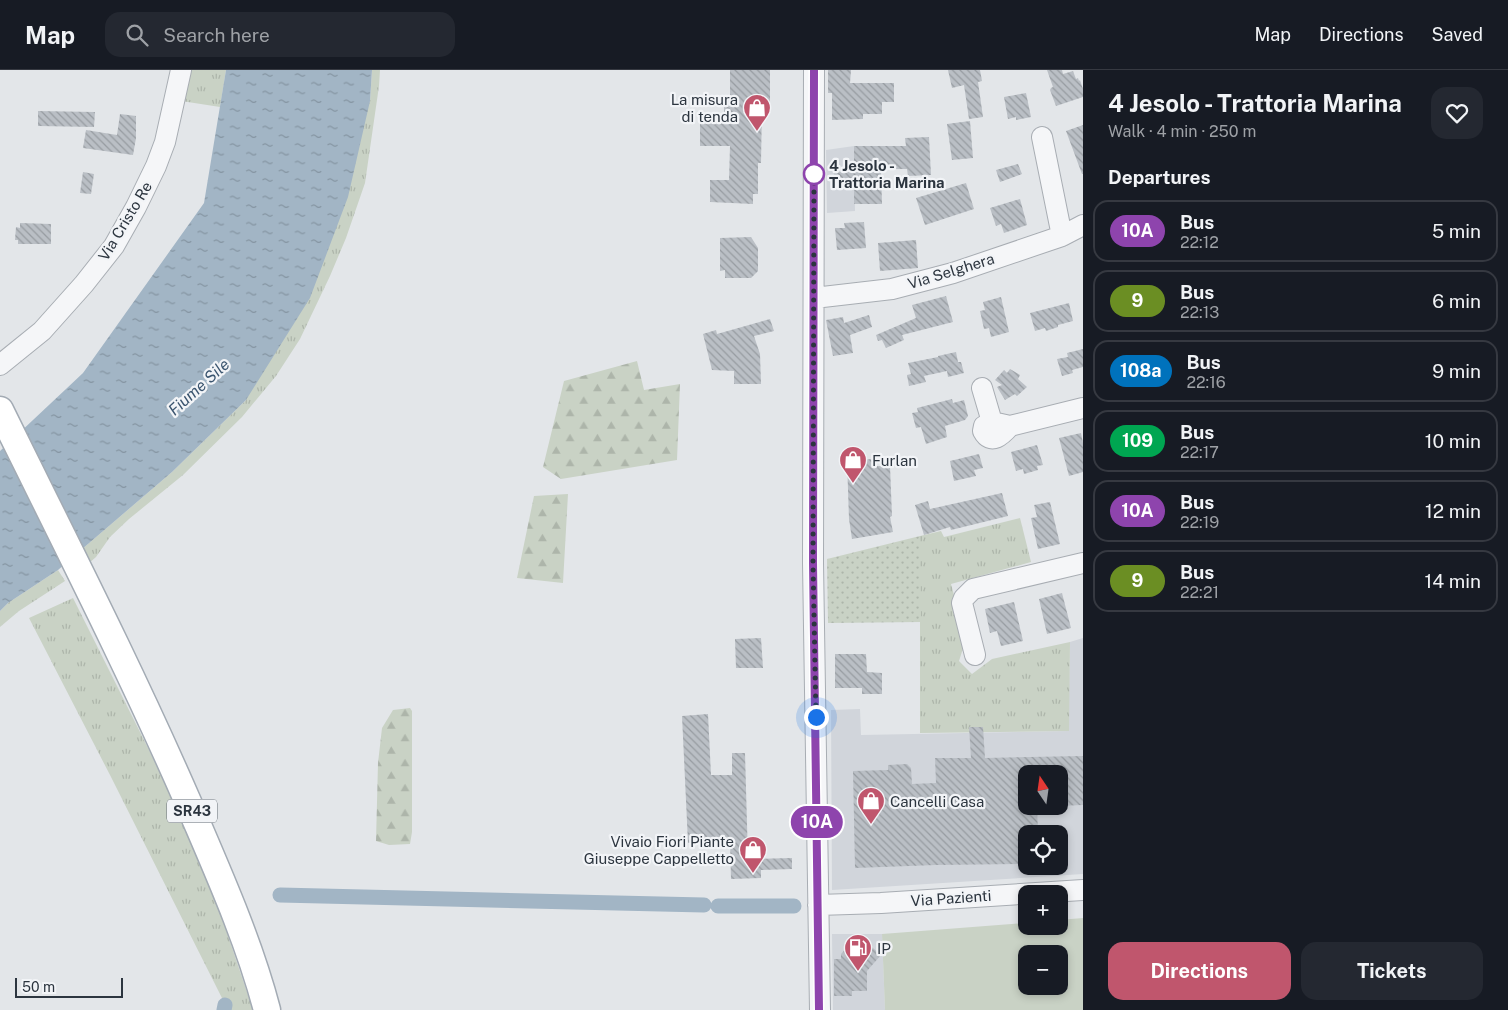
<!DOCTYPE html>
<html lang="en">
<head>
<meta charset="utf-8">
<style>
	:root { --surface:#171b24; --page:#242831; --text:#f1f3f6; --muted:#9ea1a6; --line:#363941; --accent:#c0566d }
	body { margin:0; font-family:"Public Sans",sans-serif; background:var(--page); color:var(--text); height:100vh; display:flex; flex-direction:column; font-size:19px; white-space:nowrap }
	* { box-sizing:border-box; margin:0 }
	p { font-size:16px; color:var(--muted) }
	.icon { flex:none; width:28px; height:28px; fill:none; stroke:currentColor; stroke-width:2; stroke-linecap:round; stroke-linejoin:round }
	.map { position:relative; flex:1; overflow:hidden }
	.side { display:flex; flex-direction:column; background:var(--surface); width:425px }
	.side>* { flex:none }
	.badge { padding:0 10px; border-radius:16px; font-size:18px; line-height:32px }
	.needle { width:32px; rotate:347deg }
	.fabs { position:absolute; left:1018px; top:695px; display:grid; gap:10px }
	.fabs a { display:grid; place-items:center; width:50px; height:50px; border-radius:10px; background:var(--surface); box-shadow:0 2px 8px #0003; font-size:25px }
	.scale { position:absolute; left:15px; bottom:12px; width:108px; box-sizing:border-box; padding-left:5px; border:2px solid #2c353f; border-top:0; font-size:14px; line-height:18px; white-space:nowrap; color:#2c353f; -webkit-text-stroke:4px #f2f4f7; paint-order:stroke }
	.you { position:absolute; width:25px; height:25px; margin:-12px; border:4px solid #fff; border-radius:50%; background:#1a73e8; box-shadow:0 0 0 8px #1a73e833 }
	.map>.badge { position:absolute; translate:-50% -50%; box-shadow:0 0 0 2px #fff }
	h2 { padding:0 25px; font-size:19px; line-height:45px }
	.round { display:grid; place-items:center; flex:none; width:52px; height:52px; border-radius:15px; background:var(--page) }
	.headline { display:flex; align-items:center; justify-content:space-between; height:85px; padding:0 25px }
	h1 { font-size:24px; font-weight:700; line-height:38px }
	.primary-button { display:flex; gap:10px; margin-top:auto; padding:10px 25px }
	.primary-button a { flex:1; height:58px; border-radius:15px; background:var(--accent); color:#fff; font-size:20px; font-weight:700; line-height:58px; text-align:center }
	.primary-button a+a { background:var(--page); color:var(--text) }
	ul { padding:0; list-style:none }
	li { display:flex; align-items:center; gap:15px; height:62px; margin:0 10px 8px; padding:0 15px; border:2px solid var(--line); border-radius:15px }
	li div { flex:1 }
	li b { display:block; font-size:19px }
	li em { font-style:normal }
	li .badge { min-width:55px; font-weight:700; text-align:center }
	header { display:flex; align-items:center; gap:30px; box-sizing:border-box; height:70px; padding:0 25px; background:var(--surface); border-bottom:1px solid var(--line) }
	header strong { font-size:24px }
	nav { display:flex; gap:28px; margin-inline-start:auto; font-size:18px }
	.search { width:350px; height:45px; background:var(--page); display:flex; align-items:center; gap:12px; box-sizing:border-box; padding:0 18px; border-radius:15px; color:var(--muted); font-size:19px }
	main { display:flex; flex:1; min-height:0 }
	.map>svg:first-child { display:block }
	.built { fill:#d1d5db; fill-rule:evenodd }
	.grass { fill:url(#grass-tufts) }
	.forest { fill:url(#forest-firs) }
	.park { fill:#c9d2c5; fill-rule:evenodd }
	.garden { fill:url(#garden-dots) }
	.water { fill:url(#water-ripples) }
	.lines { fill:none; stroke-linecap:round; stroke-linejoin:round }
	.canal { stroke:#a2b5c5; stroke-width:15 }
	.building { fill:url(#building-back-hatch) }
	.minor-casing { stroke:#a8adb3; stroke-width:22 }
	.major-casing { stroke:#a3abb4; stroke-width:29 }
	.minor { stroke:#f5f6f8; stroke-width:20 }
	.major { stroke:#fff; stroke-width:26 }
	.line-casing { stroke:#fff; stroke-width:11 }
	.line { stroke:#8e44ad; stroke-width:8 }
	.walk { stroke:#2c353f; stroke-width:5; stroke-dasharray:0 9 }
	.stop-dot { fill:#fff; stroke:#8e44ad; stroke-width:2.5 }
	.labels { text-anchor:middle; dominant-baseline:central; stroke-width:4.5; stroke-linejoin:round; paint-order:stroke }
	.shield { fill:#f2f4f7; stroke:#676e76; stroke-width:1 }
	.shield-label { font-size:14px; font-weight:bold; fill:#2c353f }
	.poi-label { font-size:15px; fill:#2c353f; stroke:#f2f4f7; text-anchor:start }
	.stop-label { font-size:15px; font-weight:bold; fill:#2c353f; stroke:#f2f4f7; text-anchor:start }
	.street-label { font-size:15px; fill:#2c353f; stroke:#f2f4f7 }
	.water-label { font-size:16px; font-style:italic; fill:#3b556f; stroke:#f2f4f7 }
</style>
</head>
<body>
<header>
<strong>Map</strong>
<div class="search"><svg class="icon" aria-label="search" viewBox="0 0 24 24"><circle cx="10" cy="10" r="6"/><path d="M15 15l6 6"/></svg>Search here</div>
<nav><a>Map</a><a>Directions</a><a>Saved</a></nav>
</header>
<main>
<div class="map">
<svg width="1083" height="940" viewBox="0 0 1083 940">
	<defs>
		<pattern id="grass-tufts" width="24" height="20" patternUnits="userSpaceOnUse" patternTransform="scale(1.25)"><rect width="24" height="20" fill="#c9d2c5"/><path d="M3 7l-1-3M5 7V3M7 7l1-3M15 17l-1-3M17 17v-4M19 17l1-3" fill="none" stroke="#adb5aa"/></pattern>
		<pattern id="forest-firs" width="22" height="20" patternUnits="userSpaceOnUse" patternTransform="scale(1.25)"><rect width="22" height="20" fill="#c9d2c5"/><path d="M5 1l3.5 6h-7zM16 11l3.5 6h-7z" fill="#adb5aa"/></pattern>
		<pattern id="garden-dots" width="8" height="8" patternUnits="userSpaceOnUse" patternTransform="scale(1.25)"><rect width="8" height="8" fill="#c9d2c5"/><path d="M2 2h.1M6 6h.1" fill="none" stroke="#adb5aa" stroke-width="1.8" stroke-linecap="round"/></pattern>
		<pattern id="water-ripples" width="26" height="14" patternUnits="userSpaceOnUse" patternTransform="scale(1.25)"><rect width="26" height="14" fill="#a2b5c5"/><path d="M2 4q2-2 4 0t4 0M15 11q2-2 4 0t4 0" fill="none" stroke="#8494a1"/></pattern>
		<pattern id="building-back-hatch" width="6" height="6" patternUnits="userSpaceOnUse" patternTransform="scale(1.25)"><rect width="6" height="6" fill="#babfc5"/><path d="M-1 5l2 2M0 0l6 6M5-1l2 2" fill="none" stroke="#979ca1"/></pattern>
	</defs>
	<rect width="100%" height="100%" fill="#e3e6e9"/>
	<path class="built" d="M854 76 855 141 827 143 826 80Z
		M1083 568V804L832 820 831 640 860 639 861 665 1068 661 1070 572ZM1026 704H1059V736H1026ZM1026 764H1059V796H1026Z
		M832 864H882L885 940H833Z"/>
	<path class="grass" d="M181 0H226L220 37 175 30Z
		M372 0H380L379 16 365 113 346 168 330 206 300 269 276 306 242 347 183 405 129 449 110 467 96 487 88 494 81 480 172 402 246 330 370 31Z
		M1020 448 1031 492 951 514 966 569 959 591 972 604 992 589 1070 572 1069 661 920 663V466L941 461 944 467Z
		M58 500 65 511 19 541 0 557V541L8 533Z
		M73 528 150 682 193 773 217 833 253 940H228L110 705 29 548Z"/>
	<path class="forest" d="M637 291 644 320 680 314 677 390 561 409 543 397 564 311Z
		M568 424 563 513 517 508 534 426Z
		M410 638 412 641V762L410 774 389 775 376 771 378 693 382 658 393 640Z"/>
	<path class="park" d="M1083 848V940H885L882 864 1026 853V856H1059V850ZM1026 884H1059V916H1026Z"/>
	<path class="garden" d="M920 466 921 552 828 553 827 489Z"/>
	<path class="water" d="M226 0H372L370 31 348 127 310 228 246 330 172 402 81 480 58 500 8 533 0 541V381L83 303 204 133Z"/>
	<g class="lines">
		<path class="canal" d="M280 825 704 835
			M718 836H794
			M224 940 225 935"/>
	</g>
	<path class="building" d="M730 0H770V38L762 37 761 93H758V124H753V134L710 132V110H729L730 76H700V47H724V26H730Z
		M828 0H851L850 13H894V32H882V44H863V49L832 50V23H828Z
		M948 0H980L982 11 978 12 983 47 969 49 964 15 952 18Z
		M1047 0H1062L1063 4 1073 1 1076 9 1078 8 1079 11 1080 10 1083 19V27L1056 36 1050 20 1051 18 1053 17Z
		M1026 23 1031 47 1016 50V47L1008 49 1004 27Z
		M38 41 95 42 94 57 38 56Z
		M120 44 136 46V68L133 85 83 78 86 60 117 65Z
		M970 51 973 88 952 90 947 54Z
		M1083 55V104H1082L1066 61Z
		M929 67 931 105 908 106 907 99H881L882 134H854V117H835L834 102H854V76H906L905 68Z
		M1018 94 1022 104 1000 112 996 100Z
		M83 102 94 104 91 124 80 123Z
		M966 113 974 139 925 155 916 128Z
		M1020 129 1027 155 1004 163 1001 154 996 156 990 138Z
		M864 152 866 178 837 180 835 158H845L844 153Z
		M20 153 51 154V174H18V170H15L16 157 20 158Z
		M751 167 758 178V201L751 208H725V200L720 201V168Z
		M916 170 918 198 880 201 878 173Z
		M946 226 953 252 902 265 904 270 886 278 882 270 878 271 876 265 916 248 912 235Z
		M1001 227 1009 262 991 267 989 258 984 259 980 241 985 240 983 232Z
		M1069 233 1073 251 1058 255V257L1046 261 1045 258 1035 261 1030 243Z
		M869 245 872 257 850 265 853 283 833 286 826 250 843 247 844 253Z
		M770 249 774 261 754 266 760 284 761 314H734V301L712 300 703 264 716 260 717 264Z
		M1083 279V297L1072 300 1073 303 1062 306 1057 289 1068 287 1067 283Z
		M956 282 958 292H961L964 303 948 307 947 301 924 306 926 312 909 316 907 305 911 304 908 293 938 287V286Z
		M1010 299 1020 305 1018 309 1027 317 1017 326 1015 324 1005 330 997 317 1002 315 995 310 1004 300 1007 303Z
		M952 329 953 333 964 330 968 346 965 350 945 356 947 367 926 374 921 357 916 358 912 343 918 342 917 338Z
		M1081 363 1083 373V402L1069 406 1059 368Z
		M1037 375 1043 395 1037 396 1038 400 1024 404 1023 399 1016 401 1011 382Z
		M979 384 983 398 974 400 976 406 954 411 950 391Z
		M877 389V396H890L892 446 890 447 893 462 852 469 849 449 847 390Z
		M1002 423 1008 446 951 460 950 457 924 465 915 435 928 431 930 439Z
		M1050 432 1060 474 1038 479 1031 448 1037 447 1034 435Z
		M1062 523 1071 558 1047 564 1039 529Z
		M1014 532 1023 571 1001 576 997 561 990 563 985 539Z
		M761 568 763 598H736L735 569Z
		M835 584H866L867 602 882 603V624H862V618H835Z
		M708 644 711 705H732V683H745L748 789 792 788V799L761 800V808L731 809 730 771 688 773 682 646Z
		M969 657H983L985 688 1083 686V735L1059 736V704H1026V736H1037L1038 764H1026V794L936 795 855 798 853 701 888 700V695L907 694 911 698 912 714 936 713 935 688H971Z
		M853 871 859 877 865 871 881 885 867 901V921H852V926H834V889H841V884Z"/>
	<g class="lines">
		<defs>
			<path id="minor" d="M814 0 813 493 820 940
				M1042 67 1062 166
				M814 228 892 219 953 203 1062 166 1083 155
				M0 295 42 261 84 214 114 176 136 137 156 96 165 72 181 0
				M982 318 992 352
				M1010 356C1002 365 991 376 983 361L984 356 992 352 1010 356 1083 338
				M975 585 962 533 964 528 973 519 1083 493
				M818 835 881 833 1083 820"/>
			<path id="major" d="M0 340C64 470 130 599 188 732 217 800 248 868 267 940"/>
		</defs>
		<use href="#minor" class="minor-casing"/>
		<use href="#major" class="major-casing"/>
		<use href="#minor" class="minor"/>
		<use href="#major" class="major"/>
	</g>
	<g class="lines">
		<defs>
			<path id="line" d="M814 0 813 493 819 940"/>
		</defs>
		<use href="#line" class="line-casing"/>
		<use href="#line" class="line"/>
		<path class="walk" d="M814 104 813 493 816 647"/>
	</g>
	<defs>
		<symbol id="shop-pin" viewBox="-11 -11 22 30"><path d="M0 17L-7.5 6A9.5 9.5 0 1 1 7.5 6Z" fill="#c0566d" stroke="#f2f4f7"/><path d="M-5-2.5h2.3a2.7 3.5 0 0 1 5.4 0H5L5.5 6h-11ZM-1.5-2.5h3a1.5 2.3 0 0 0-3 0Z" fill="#fff"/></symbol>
		<symbol id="fuel-pin" viewBox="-11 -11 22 30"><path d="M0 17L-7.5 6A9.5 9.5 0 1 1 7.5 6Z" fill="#c0566d" stroke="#f2f4f7"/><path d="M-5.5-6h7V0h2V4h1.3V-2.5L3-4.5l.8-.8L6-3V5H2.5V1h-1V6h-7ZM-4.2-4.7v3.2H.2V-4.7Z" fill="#fff"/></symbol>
	</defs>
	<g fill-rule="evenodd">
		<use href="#shop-pin" x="741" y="22" width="32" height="43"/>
		<use href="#shop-pin" x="837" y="374" width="32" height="43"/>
		<use href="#shop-pin" x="855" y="715" width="32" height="43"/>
		<use href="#shop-pin" x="737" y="764" width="32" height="43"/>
		<use href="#fuel-pin" x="842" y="862" width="32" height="43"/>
	</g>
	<circle class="stop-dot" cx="814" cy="104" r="10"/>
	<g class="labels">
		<rect class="shield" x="167" y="729.5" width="50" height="23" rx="4"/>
		<g class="shield-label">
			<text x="192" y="741">SR43</text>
		</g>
		<g class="poi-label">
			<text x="738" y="29" text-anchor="end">La misura<tspan x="738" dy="17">di tenda</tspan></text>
			<text x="872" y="390">Furlan</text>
			<text x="890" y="731">Cancelli Casa</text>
			<text x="734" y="771" text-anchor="end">Vivaio Fiori Piante<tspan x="734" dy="17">Giuseppe Cappelletto</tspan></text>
			<text x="877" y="878">IP</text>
		</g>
		<g class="stop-label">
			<text x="829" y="95">4 Jesolo -<tspan x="829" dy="17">Trattoria Marina</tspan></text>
		</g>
		<g class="street-label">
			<text transform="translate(125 151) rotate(-59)">Via Cristo Re</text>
			<text transform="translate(951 201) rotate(-17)">Via Selghera</text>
			<text transform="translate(951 828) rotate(-4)">Via Pazienti</text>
		</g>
		<g class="water-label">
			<text transform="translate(199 317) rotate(-42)">Fiume Sile</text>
		</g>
	</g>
</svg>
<div class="fabs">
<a><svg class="needle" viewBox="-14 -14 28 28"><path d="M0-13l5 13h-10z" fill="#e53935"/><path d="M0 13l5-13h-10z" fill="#9ea1a6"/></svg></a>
<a><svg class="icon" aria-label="locate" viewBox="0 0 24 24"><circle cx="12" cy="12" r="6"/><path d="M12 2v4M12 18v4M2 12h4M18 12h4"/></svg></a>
<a>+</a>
<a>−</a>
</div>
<div class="scale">50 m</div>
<div class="you" style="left:816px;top:647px"></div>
<b class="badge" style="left:817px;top:752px;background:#8e44ad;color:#fff">10A</b>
</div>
<section class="side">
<div class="headline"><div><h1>4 Jesolo - Trattoria Marina</h1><p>Walk · 4 min · 250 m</p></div><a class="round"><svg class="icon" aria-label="heart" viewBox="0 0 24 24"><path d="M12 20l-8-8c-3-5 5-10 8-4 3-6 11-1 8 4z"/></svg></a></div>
<h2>Departures</h2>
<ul>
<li><span class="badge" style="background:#8e44ad;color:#fff">10A</span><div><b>Bus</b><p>22:12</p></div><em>5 min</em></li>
<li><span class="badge" style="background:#6b8e23;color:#fff">9</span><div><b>Bus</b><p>22:13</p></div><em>6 min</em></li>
<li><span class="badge" style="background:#0072bc;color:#fff">108a</span><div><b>Bus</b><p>22:16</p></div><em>9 min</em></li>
<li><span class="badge" style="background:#00a651;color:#fff">109</span><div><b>Bus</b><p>22:17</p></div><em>10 min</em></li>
<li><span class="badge" style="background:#8e44ad;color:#fff">10A</span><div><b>Bus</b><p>22:19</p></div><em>12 min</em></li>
<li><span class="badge" style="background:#6b8e23;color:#fff">9</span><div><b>Bus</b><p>22:21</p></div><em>14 min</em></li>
</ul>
<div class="primary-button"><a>Directions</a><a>Tickets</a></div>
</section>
</main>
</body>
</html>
